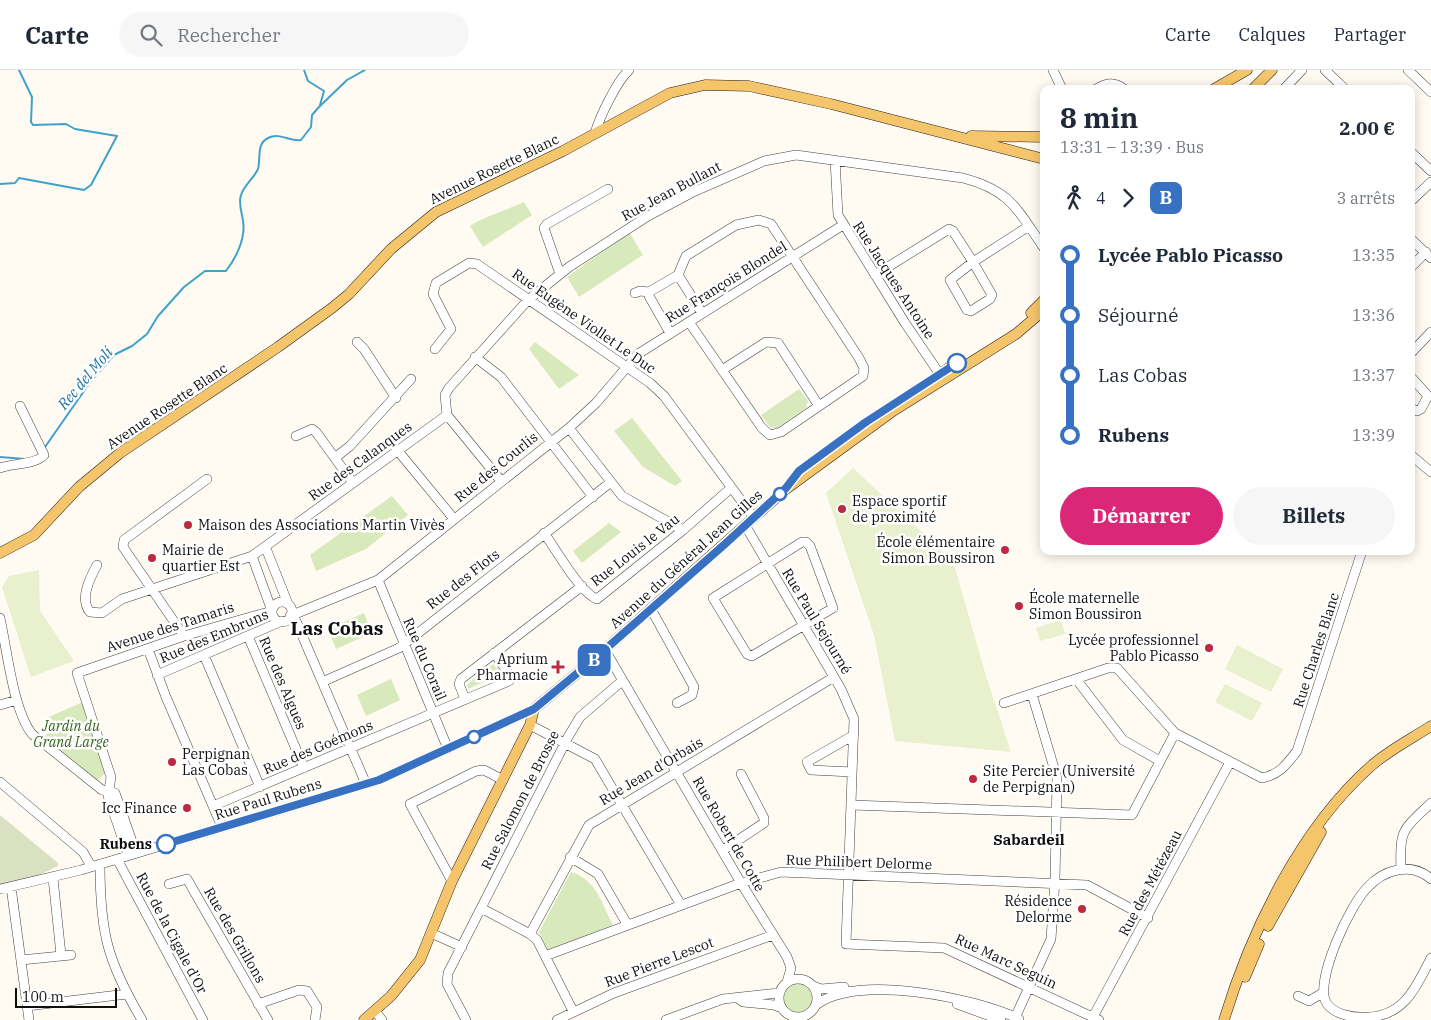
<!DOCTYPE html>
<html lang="fr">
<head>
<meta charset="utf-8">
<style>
	:root { --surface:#fff; --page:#f6f6f7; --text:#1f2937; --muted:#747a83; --line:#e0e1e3; --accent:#db2777 }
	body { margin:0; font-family:"IBM Plex Serif",serif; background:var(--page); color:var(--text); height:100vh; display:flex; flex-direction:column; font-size:19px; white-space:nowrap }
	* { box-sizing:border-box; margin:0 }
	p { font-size:16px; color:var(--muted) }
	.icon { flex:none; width:28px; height:28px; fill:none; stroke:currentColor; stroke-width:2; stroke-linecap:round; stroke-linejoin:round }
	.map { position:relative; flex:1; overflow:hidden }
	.details { position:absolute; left:1040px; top:15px; width:375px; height:470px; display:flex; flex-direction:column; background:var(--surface); border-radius:10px; box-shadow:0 2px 12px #0003 }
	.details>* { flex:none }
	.badge { padding:0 10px; border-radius:8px; font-size:18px; line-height:32px }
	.scale { position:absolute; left:15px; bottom:12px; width:102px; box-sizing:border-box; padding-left:5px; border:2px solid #0f0f0f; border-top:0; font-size:14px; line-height:18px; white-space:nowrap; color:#0f0f0f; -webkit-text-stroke:4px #fff; paint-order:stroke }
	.map>.badge { position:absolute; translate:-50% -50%; box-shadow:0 0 0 2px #fff }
	.legs { display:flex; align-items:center; gap:8px; height:55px; padding:0 20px; font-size:16px }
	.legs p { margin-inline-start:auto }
	.summary { display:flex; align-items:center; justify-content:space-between; height:85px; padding:0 20px }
	h1 { font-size:28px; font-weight:700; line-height:38px }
	.button { display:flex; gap:10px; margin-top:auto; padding:10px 20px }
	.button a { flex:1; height:58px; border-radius:30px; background:var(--accent); color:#fff; font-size:20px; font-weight:700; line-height:58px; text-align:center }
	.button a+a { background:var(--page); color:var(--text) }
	ul { padding:0 20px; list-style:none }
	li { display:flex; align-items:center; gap:18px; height:60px; font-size:19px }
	li i { display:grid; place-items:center; width:8px; height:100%; margin:0 6px; background:currentColor }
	li i::after { content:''; width:12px; height:12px; margin:-6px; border:4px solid; border-radius:50%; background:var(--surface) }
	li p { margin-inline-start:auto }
	li:first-child i { background:linear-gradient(#0000 50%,currentColor 0) }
	li:last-child i { background:linear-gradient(currentColor 50%,#0000 0) }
	header { display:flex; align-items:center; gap:30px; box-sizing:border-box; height:70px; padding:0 25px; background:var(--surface); border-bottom:1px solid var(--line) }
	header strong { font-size:24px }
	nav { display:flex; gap:28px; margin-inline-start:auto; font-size:18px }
	.search { width:350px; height:45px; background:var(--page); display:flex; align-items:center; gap:12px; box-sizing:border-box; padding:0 18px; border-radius:28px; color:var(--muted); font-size:19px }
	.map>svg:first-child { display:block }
	.green { fill:#d8e9bb }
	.cemetery { fill:#dae1c2 }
	.pitch { fill:#e8f0cd }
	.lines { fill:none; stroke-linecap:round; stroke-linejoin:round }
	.stream { stroke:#40a2cb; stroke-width:2 }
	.minor-casing { stroke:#424242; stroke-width:10 }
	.major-casing { stroke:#202020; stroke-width:11 }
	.minor { stroke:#fff; stroke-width:9 }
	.major { stroke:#f5c56b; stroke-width:10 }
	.line-1-casing { stroke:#fff; stroke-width:11 }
	.line-1 { stroke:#3871c2; stroke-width:8 }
	.stop-1-dot { fill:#fff; stroke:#3871c2; stroke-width:2.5 }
	.poi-dot { fill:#bd2940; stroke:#fff; stroke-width:2 }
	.labels { text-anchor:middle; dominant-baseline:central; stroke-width:5; stroke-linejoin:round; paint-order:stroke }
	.street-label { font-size:14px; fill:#0f0f0f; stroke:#fff }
	.poi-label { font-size:14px; fill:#0f0f0f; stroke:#fff; text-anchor:start }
	.park-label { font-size:14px; font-style:italic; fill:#366620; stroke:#fff }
	.stop-label { font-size:14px; font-weight:bold; fill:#0f0f0f; stroke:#fff; text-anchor:end }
	.water-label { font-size:15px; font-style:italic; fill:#1a739f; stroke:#fff }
	.neighbourhood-label { font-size:15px; font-weight:bold; fill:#0f0f0f; stroke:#fff }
	.district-label { font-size:19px; font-weight:bold; fill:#0f0f0f; stroke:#fff }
</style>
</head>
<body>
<header>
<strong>Carte</strong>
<div class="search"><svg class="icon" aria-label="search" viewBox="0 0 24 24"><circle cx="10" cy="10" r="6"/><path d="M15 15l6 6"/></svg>Rechercher</div>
<nav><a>Carte</a><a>Calques</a><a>Partager</a></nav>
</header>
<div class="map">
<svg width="1431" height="950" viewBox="0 0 1431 950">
	<rect width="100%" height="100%" fill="#fffbf2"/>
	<path class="green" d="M524 132 532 145 483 177 470 156C487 145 505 141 524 132Z
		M629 162 643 185 579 227 567 207Z
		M535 272 579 305 559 319 529 279Z
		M799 319 808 331 806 338 777 358 770 357 761 345Z
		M632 348 682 411 675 416 643 397 614 361Z
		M392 426 408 445 366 479 316 501 310 485Z
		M609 453 621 462 582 493 573 481Z
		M364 543 372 563 336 579 328 559Z
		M493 594 502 604 468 619 467 615Z
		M391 609 400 630 366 646 357 625Z
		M83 632 105 703 97 711 43 667 51 661 44 649Z
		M571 802C596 809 602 834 613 855L548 880 539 862Z
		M783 927a15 15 0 1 1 30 0a15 15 0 1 1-30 0Z"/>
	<path class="cemetery" d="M0 745 58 793V796L39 805 0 813Z"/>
	<path class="pitch" d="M853 398 953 491 986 606 1011 682 895 671 874 565 826 423Z
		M39 500 40 541 74 591 31 607 2 517 9 506Z
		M1061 550 1065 564 1040 571 1036 558Z
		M1237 575 1283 599 1271 622 1225 599Z
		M1225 614 1262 633 1252 651 1215 632Z"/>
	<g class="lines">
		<path class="stream" d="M304 0 308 11 324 21 320 35
			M0 114 15 113 19 108 84 120 91 115 117 66 75 59 66 54 33 55 31 52 32 27 19 0
			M45 377 91 311 114 285 132 276 147 264 158 246 184 217 205 201H226C236 188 246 168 243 151 242 143 238 133 241 125 244 115 254 108 258 99 261 88 256 74 268 68 280 62 290 72 301 70L311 57 312 45 319 37 347 10 365 0
			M0 387 25 389"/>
		<defs>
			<path id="minor" d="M1053 0 1062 19
				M1325 0 1345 19
				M1408 0 1431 22
				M1096 19C1106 13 1114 11 1124 19
				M1284 19 1302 0
				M595 63C600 46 617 11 629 0
				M1411 82 1431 101
				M835 90 838 145 905 253 943 309
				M1411 131 1431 112
				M1411 169 1431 188
				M973 192 992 225 990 229 971 241 967 240 950 210Z
				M1411 197 1426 182
				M560 204 544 158 547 154 608 119
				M678 205 686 186 736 155 759 150 771 154 859 288 864 298 863 306 781 362 770 365 762 358 689 252
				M875 205 949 159 953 161 973 192 1029 156
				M635 223 640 221 649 222
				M670 263 649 226V222L678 205 702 243
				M357 272 364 279 396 328
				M435 279 451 259 433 224 436 213 469 193 477 194 650 313 664 326 754 448
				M1411 283 1431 262
				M475 287 501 307 593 427
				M722 300 766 272 778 273 819 336
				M1411 307 1428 326 1421 339 1417 341 1411 338
				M569 358 622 426 683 460
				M296 366 312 359 316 362 353 413
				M398 381 454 449
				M1411 385 1431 402
				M336 387 350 376 411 309
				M0 398C13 393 35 395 44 385L20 336
				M501 411 447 345 445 325 449 318 528 230 569 197 648 146 691 123 764 91 796 85 963 108C1012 121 1017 140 1044 178
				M745 455 841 619 854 649 846 874 944 878 1099 950
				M544 463C556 479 580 523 597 529L683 460 731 418
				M802 472H806L810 476 833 538 752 586 747 584 713 528Z
				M264 478 267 481 288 534
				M97 495C90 508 79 529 90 542L102 543 122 529 252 486 447 345
				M378 510 448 679
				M272 542a10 10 0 1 1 20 0a10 10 0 1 1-20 0Z
				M651 539 694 617 692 625 677 633
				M0 548C7 579 13 640 32 664L102 720 115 723 136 783
				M184 566 123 477 124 470 207 409
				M248 566 304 698
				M148 579 166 627 222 757
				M605 580 741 813 787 887 791 898 787 912
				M204 585 260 717
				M157 605 282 551
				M1076 609 1123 670 1160 691
				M322 612 399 578 611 412
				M465 629 459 614 461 609 582 516
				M1004 633 1108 598H1117L1175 663 1262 708C1279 705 1287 694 1297 681L1362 481
				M0 635 17 630
				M530 655 595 689 681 835
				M852 702 811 700 807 692 854 665
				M0 712 83 782 91 796
				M366 714 296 551 290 546 378 510 569 358 596 333 638 284 843 155
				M852 735 1132 745 1175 663
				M213 736 509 611V604L494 583
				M723 780 764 753V748L741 704
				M128 785 108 726 111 707 77 603 184 566 272 541 252 486
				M570 787 598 804 627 854
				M117 789 203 950
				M100 794C100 862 107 891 142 950
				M1401 799C1399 759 1403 760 1431 733
				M53 808 61 885
				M1431 809C1411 791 1383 800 1367 818 1350 835 1317 906 1325 930 1331 945 1354 948 1369 947 1405 945 1416 917 1431 888
				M452 811 410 734 476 701 484 700 503 710
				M169 814 187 809 268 950
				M11 817 29 950
				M0 819 81 800 379 710 534 639
				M481 838 530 864 537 870 573 941
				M431 863 462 877
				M530 864 589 755 834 607
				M545 886 741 813 781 802 1087 815 1148 848
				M21 890 71 885
				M779 928a19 19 0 1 1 38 0a19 19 0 1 1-38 0Z
				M813 916 821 919 844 917
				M1298 926 1309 931 1324 922
				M739 929 743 932 774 935 782 938
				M258 934 299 920 307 921 317 937 315 950
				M957 934 1001 950
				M816 935C857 903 975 928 1019 949
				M27 936 127 924
				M375 941 382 950
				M1093 947 1230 692
				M466 950 447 914 448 903 568 667 580 647 622 611
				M557 950 614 923 773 865
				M666 950 723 929 779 923
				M1014 950 1051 869 1055 810 1057 708 1032 624"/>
			<path id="major" d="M1214 19 1247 0
				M1253 19 1272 0
				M971 66 1044 67
				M1031 243 1044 230
				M924 316 953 295
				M0 483 34 465 79 417 120 383 278 277 332 238 349 224 391 179 436 142 563 81 670 23 705 15 749 16 831 34 1044 89
				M1268 856 1321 762
				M1245 907 1259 874
				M364 950 391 926 420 890 452 811 530 655 534 639 592 591 786 419 893 341 1016 264 1044 240
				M1224 950C1251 861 1300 759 1371 696 1389 680 1411 669 1431 656"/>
		</defs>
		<use href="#minor" class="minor-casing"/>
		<use href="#major" class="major-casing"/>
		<use href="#minor" class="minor"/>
		<use href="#major" class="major"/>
	</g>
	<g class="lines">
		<defs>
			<path id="line-1" d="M166 774 379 710 534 639 592 591 725 474 786 418 799 401 866 352 957 293"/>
		</defs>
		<use href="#line-1" class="line-1-casing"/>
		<use href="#line-1" class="line-1"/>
	</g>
	<g class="stop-1-dot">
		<circle cx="957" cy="293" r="9"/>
		<circle cx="780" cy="424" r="6"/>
		<circle cx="474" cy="667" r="6"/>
		<circle cx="166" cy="774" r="9"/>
	</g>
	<g class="poi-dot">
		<circle cx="842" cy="439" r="5"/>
		<circle cx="188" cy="455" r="5"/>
		<circle cx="1005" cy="480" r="5"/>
		<circle cx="152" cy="488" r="5"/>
		<circle cx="1019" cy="536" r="5"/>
		<circle cx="1209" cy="578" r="5"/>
		<path d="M555.5 589.5h5v5h5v5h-5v5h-5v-5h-5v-5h5z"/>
		<circle cx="172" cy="692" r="5"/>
		<circle cx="973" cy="709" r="5"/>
		<circle cx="187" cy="738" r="5"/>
		<circle cx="1082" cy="839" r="5"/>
	</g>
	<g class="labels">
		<g class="street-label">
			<text transform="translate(494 99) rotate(-26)">Avenue Rosette Blanc</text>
			<text transform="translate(671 121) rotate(-28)">Rue Jean Bullant</text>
			<text transform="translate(894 210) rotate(57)">Rue Jacques Antoine</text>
			<text transform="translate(726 212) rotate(-32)">Rue François Blondel</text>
			<text transform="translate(584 251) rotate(35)">Rue Eugène Viollet Le Duc</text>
			<text transform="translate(167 336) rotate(-34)">Avenue Rosette Blanc</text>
			<text transform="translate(360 391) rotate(-36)">Rue des Calanques</text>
			<text transform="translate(496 397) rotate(-39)">Rue des Courlis</text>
			<text transform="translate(635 480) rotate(-38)">Rue Louis le Vau</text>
			<text transform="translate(686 489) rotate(-42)">Avenue du Général Jean Gilles</text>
			<text transform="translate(463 509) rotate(-38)">Rue des Flots</text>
			<text transform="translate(817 551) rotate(59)">Rue Paul Sejourné</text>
			<text transform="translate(170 557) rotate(-18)">Avenue des Tamaris</text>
			<text transform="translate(214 566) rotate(-23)">Rue des Embruns</text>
			<text transform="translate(1316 580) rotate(-72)">Rue Charles Blanc</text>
			<text transform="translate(425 589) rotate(67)">Rue du Corail</text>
			<text transform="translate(283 613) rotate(67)">Rue des Algues</text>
			<text transform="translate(318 677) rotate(-23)">Rue des Goémons</text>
			<text transform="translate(651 701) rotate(-31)">Rue Jean d'Orbais</text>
			<text transform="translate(268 729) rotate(-17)">Rue Paul Rubens</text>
			<text transform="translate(520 730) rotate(-63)">Rue Salomon de Brosse</text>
			<text transform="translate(729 764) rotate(60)">Rue Robert de Cotte</text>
			<text transform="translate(859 792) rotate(2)">Rue Philibert Delorme</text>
			<text transform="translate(1150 813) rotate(-62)">Rue des Métézeau</text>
			<text transform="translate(172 863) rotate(62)">Rue de la Cigale d'Or</text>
			<text transform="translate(235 865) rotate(60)">Rue des Grillons</text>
			<text transform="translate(1006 891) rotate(25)">Rue Marc Seguin</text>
			<text transform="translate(659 892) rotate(-21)">Rue Pierre Lescot</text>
		</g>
		<g class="poi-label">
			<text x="852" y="431">Espace sportif<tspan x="852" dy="16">de proximité</tspan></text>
			<text x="198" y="455">Maison des Associations Martin Vivès</text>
			<text x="995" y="472" text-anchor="end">École élémentaire<tspan x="995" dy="16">Simon Boussiron</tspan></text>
			<text x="162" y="480">Mairie de<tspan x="162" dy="16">quartier Est</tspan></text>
			<text x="1029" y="528">École maternelle<tspan x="1029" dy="16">Simon Boussiron</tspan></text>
			<text x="1199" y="570" text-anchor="end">Lycée professionnel<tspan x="1199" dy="16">Pablo Picasso</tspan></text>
			<text x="548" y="589" text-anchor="end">Aprium<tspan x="548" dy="16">Pharmacie</tspan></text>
			<text x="182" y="684">Perpignan<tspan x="182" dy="16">Las Cobas</tspan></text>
			<text x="983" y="701">Site Percier (Université<tspan x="983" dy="16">de Perpignan)</tspan></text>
			<text x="177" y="738" text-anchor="end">Icc Finance</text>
			<text x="1072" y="831" text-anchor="end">Résidence<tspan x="1072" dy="16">Delorme</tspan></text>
		</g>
		<g class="park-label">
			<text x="71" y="656">Jardin du<tspan x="71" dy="16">Grand Large</tspan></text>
		</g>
		<g class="stop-label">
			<text x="152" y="774">Rubens</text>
		</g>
		<g class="water-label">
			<text transform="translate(85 308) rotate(-50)">Rec del Molí</text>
		</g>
		<g class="neighbourhood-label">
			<text x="1029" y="769">Sabardeil</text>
		</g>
		<g class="district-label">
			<text x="337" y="558">Las Cobas</text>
		</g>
	</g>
</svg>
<div class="scale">100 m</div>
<b class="badge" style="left:594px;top:590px;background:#3871c2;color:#fff">B</b>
<section class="details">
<div class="summary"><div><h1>8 min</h1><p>13:31 – 13:39 · Bus</p></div><b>2.00 €</b></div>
<div class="legs"><svg class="icon" aria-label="walk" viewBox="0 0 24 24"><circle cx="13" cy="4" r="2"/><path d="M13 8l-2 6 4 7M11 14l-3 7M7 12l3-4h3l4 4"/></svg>4<svg class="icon" aria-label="forward" viewBox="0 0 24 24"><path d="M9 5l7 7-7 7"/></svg><b class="badge" style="background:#3871c2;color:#fff">B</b><p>3 arrêts</p></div>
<ul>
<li><i style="color:#3871c2"></i><b>Lycée Pablo Picasso</b><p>13:35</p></li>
<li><i style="color:#3871c2"></i><span>Séjourné</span><p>13:36</p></li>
<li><i style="color:#3871c2"></i><span>Las Cobas</span><p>13:37</p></li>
<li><i style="color:#3871c2"></i><b>Rubens</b><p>13:39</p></li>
</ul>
<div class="button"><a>Démarrer</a><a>Billets</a></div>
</section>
</div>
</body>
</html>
